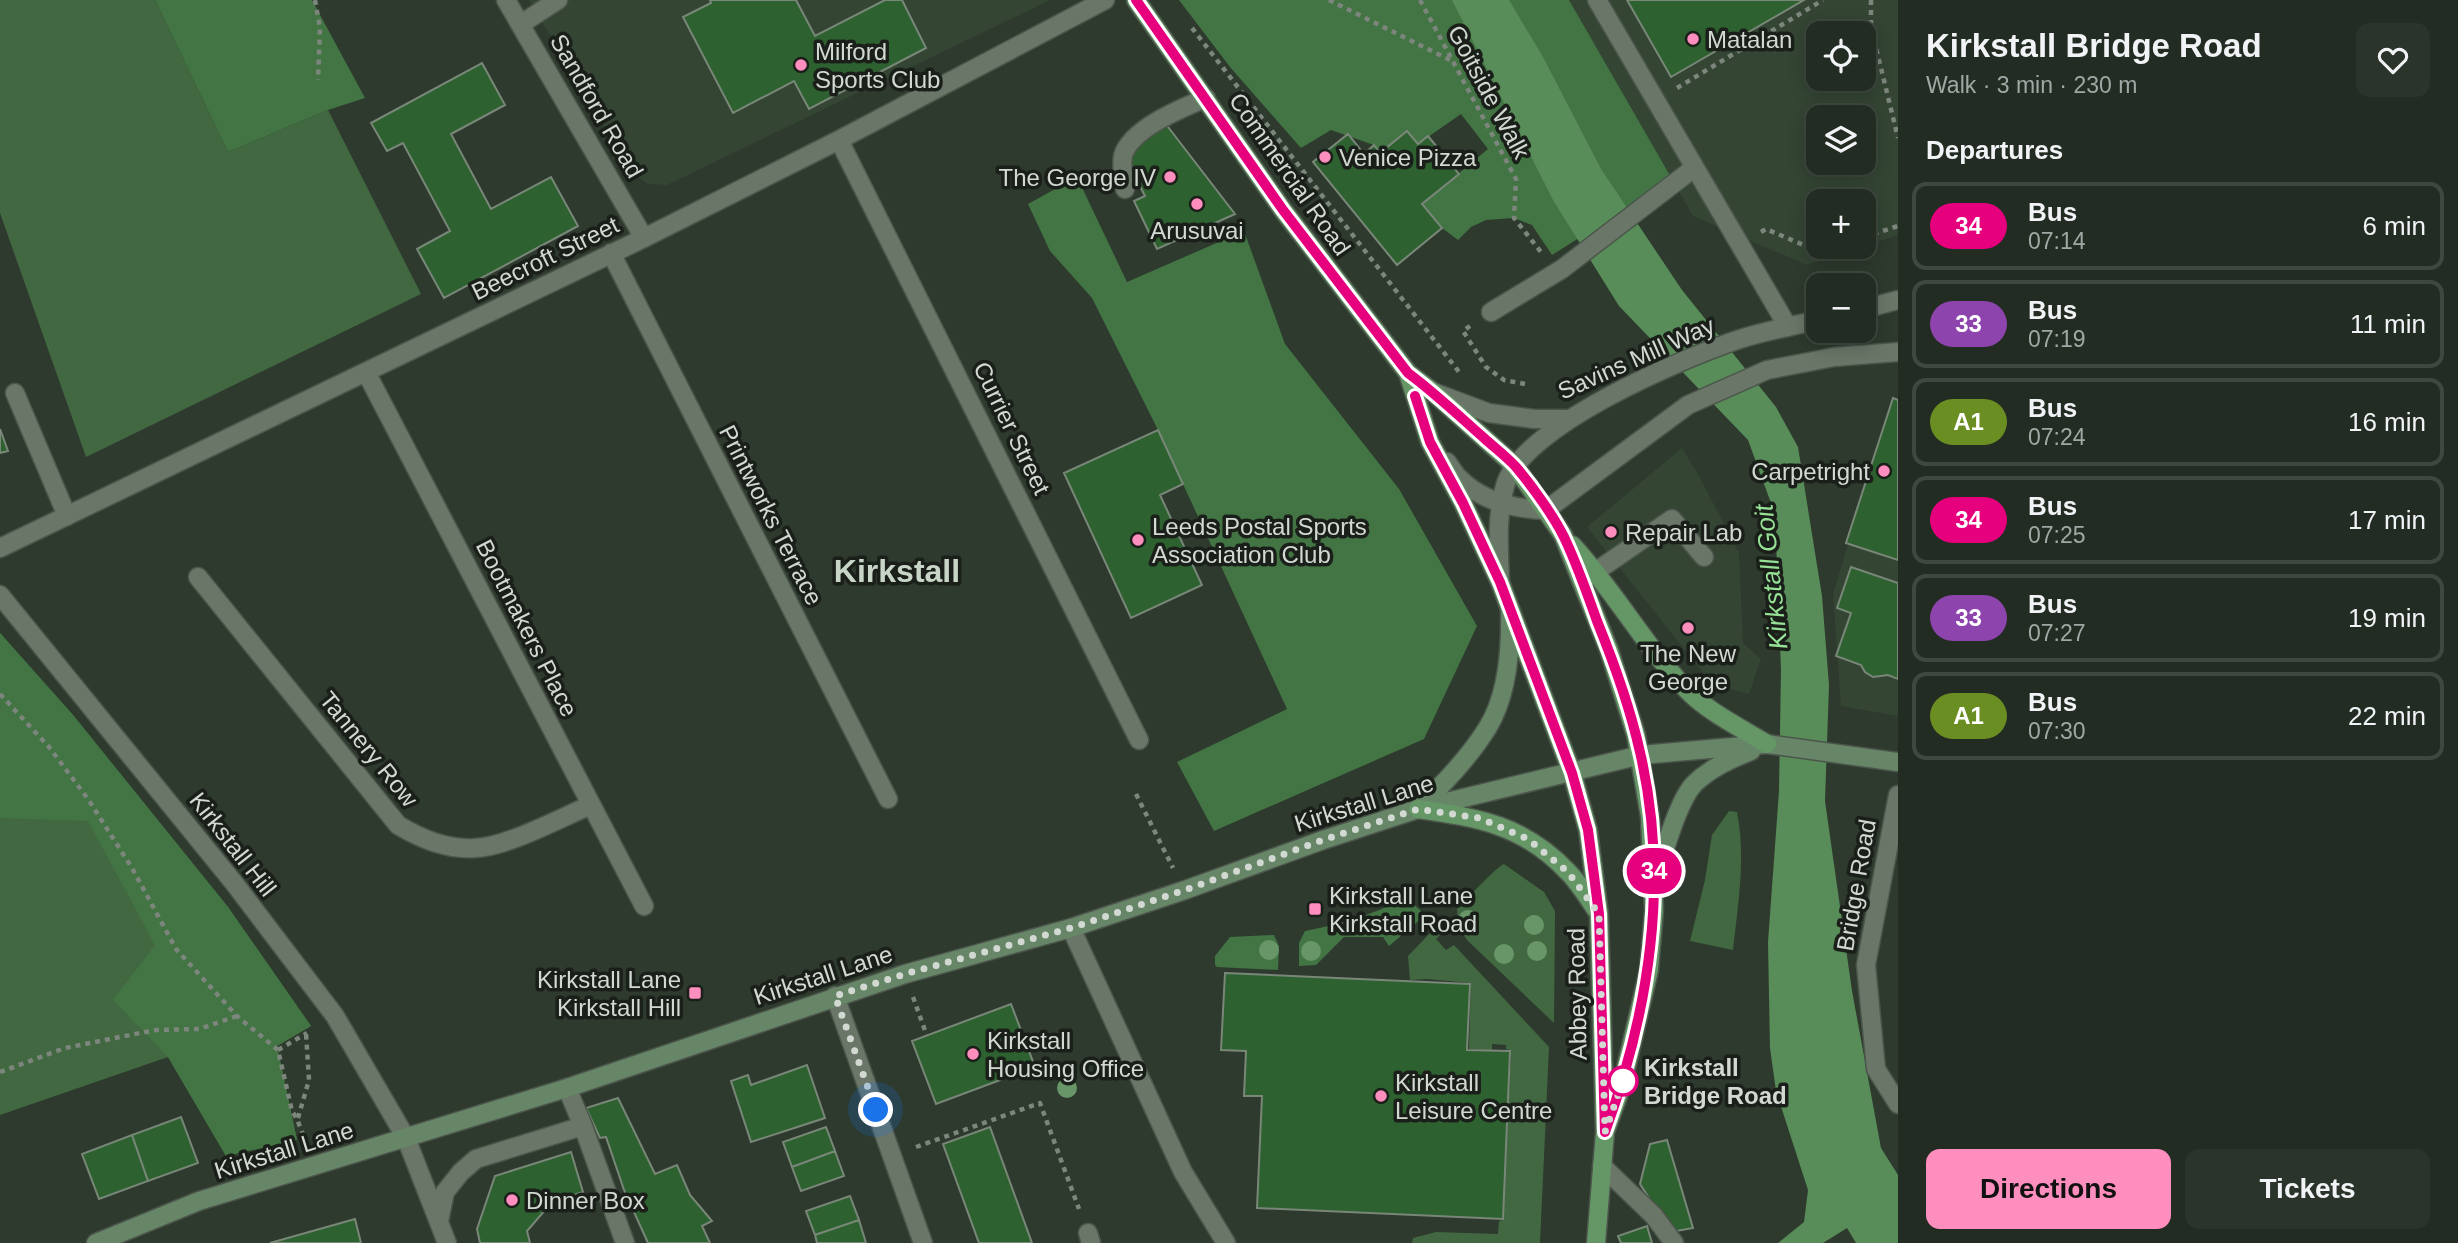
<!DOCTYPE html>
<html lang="en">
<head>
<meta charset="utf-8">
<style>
	:root { --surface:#222c22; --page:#2a342a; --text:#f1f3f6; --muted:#a2a7a5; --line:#3f4840; --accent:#fe8ebd }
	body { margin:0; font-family:Arial,sans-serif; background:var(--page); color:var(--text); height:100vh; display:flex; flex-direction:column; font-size:26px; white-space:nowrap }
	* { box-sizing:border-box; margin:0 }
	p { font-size:23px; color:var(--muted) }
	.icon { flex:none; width:38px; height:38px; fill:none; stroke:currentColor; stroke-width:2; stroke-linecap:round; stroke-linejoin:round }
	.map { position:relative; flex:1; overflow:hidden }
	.side { display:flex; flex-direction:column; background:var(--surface); width:560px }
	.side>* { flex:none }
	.badge { padding:0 14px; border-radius:23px; font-size:24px; line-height:46px }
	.tools { position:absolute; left:1806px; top:21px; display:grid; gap:14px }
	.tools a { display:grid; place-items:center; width:70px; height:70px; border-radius:14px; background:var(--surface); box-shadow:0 4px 18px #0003,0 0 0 2px var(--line); font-size:35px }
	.you { position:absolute; width:35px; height:35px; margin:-18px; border:5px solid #fff; border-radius:50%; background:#1a73e8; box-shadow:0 0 0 10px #1a73e833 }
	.map>.badge { position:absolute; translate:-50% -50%; box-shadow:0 0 0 4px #fff }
	h2 { padding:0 28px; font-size:26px; line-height:63px }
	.round { display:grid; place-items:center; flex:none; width:74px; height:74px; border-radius:14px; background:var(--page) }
	.overview { display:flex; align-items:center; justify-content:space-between; height:119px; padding:0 28px }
	h1 { font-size:33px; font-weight:800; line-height:52px }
	.cta { display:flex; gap:14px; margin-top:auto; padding:14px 28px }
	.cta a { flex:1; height:80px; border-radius:14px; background:var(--accent); color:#111; font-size:28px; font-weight:800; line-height:80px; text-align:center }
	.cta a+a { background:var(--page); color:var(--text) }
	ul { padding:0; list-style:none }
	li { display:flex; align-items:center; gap:21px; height:88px; margin:0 14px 10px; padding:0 14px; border:4px solid var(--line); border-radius:14px }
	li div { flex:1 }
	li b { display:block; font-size:26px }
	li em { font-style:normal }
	li .badge { min-width:77px; font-weight:700; text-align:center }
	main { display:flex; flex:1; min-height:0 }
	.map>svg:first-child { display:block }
	.built { fill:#344534; fill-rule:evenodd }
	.green { fill:#426842 }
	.forest { fill:#427543 }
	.water { fill:#588c58 }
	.building { fill:#2d612f; stroke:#798779; stroke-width:2 }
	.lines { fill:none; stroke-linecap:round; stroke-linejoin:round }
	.service-casing { stroke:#4b554b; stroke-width:21 }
	.minor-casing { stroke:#4b554b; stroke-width:21 }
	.tertiary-casing { stroke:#4b554b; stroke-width:21 }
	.secondary-casing { stroke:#4b554b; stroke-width:21 }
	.primary-casing { stroke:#4b554b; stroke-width:21 }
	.path { stroke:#7d867d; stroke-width:4.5; stroke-dasharray:5 5; stroke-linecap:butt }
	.service { stroke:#697668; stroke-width:18 }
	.minor { stroke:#697668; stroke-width:18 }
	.tertiary { stroke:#697668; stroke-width:18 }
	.secondary { stroke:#678667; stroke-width:18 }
	.primary { stroke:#659766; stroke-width:18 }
	.tree { fill:#689668 }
	.line-casing { stroke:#fff; stroke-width:16 }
	.line { stroke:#e6007e; stroke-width:10 }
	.walk { stroke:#d2d9d2; stroke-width:7; stroke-dasharray:0 12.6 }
	.poi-dot { fill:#fe8ebd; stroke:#1a1f1a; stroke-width:2.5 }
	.stop-dot { fill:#fff; stroke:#e6007e; stroke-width:3.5 }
	.labels { text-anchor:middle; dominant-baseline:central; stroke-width:7; stroke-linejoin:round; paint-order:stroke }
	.poi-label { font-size:24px; fill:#d2d9d2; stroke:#1a1f1a; text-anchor:start }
	.street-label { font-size:24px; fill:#d2d9d2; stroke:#1a1f1a }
	.stop-label { font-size:24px; font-weight:bold; fill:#d2d9d2; stroke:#1a1f1a; text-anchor:start }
	.water-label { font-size:26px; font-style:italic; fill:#96e196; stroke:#1a1f1a }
	.district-label { font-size:32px; font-weight:bold; fill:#c8d6c7; stroke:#1a1f1a }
</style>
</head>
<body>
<main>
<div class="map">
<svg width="1898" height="1243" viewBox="0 0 1898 1243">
	<rect width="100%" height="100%" fill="#2e3a2e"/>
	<path class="built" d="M529 0H1050L667 185 648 184 632 173Z
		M1569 0H1898V235L1864 246V201H1818V247H1863L1807 265 1693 216ZM1818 33H1864V79H1818ZM1818 117H1864V163H1818Z
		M1893 398H1898V716L1841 706 1833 594Z
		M1682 448 1699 476 1739 553 1743 643 1761 659 1749 694 1712 684 1587 527Z"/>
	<path class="green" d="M0 0H155L228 152 328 110 421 294 86 457 0 213Z
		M0 633 73 715 228 907 311 1026 277 1046 297 1140 226 1156 168 1057 0 1115Z
		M1729 811 1737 812C1746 857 1738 905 1733 950L1690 941 1705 880 1712 835Z
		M1504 864 1544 892 1555 911 1554 1023 1468 941 1459 929 1457 909C1466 900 1496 867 1504 864Z
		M1437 926 1443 932 1436 939 1446 950 1454 945 1549 1047 1540 1243H1412L1413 1238 1436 1232 1498 1234 1499 1221 1503 1220 1511 1050 1506 1049V1045L1492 1044V1050L1469 1049 1471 983 1427 979 1410 980 1408 956Z"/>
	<path class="forest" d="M155 0H312L365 98 328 110 228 152Z
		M1179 0H1569L1672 179 1552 255 1532 225 1514 218 1486 220 1471 227 1458 240 1442 228 1422 204 1488 149 1461 114 1418 144 1407 131 1380 153 1374 145 1331 130 1301 148 1230 67Z
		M1077 177 1127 282 1244 231 1285 344 1399 489 1477 626 1424 739 1214 831 1177 762 1287 709 1158 430 1092 298 1050 251 1028 204Z
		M0 633 73 715 228 907 311 1026 277 1046 297 1140 226 1156 168 1057 113 1000 155 945 88 821 0 818Z
		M1406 897 1421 911 1422 918 1389 946 1383 937H1344L1316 965 1299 966V943L1305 931C1341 924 1374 915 1406 897Z
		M1274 935 1279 946 1278 970 1217 967 1215 965V956L1230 937Z"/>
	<path class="water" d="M1452 0H1509L1543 57 1601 169 1682 290 1776 407 1798 447 1822 596 1829 685 1825 801 1852 991 1881 1148 1898 1175V1243H1856L1847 1228 1823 1243H1778L1804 1222 1808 1190 1776 1091 1770 1048 1768 942 1779 791 1781 670 1775 514 1748 440 1619 306 1553 200Z"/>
	<path class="building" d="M710 0H796L815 36 885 0H902L926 48 809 109 794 81 733 113 683 17 711 3Z
		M1627 0H1804L1671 77Z
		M482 63 505 105 451 134 491 209 551 177 578 226 444 298 417 249 450 231 403 143 387 151 371 123Z
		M1165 123 1235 214 1157 249 1134 201 1145 196 1125 157Z
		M1407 131 1418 144 1428 136 1459 174 1422 204 1442 228 1397 265 1313 162 1348 134 1364 154 1374 145 1380 153Z
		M1893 398 1898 400V560L1846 543Z
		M0 429 8 451 0 453Z
		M1158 430 1183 484 1160 495 1202 585 1131 618 1064 473Z
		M1851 567 1898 583V679L1888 675 1873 677 1865 672 1861 665 1836 656 1851 613 1837 608Z
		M1225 973 1470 984 1467 1050 1510 1051 1503 1219 1257 1208 1262 1096H1244L1246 1051 1221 1050Z
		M1011 1004 1035 1067 936 1104 912 1041Z
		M807 1065 825 1118 751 1142 731 1081 748 1075 751 1085Z
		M618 1098 655 1174 677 1165 690 1195 712 1221 702 1226 710 1243H648L624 1190 606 1137 600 1138 586 1108Z
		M181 1117 198 1163 148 1181 132 1135Z
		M826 1127 835 1151 792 1167 783 1142Z
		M990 1127 1032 1243H979L943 1144Z
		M132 1135 148 1181 99 1199 82 1154Z
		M1667 1140 1693 1228 1671 1232 1640 1184 1650 1144Z
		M835 1151 844 1176 801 1191 792 1167Z
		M571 1152 583 1192 552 1202 527 1231 530 1243H480L477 1229 495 1176Z
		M850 1196 859 1220 815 1235 806 1211Z
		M355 1219 361 1243H270Z
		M859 1220 866 1243H817L815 1235Z
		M1647 1226 1652 1243H1621L1618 1236Z"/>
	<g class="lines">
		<defs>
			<path id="service" d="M1597 0 1788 327
				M1125 189C1124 179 1121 165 1123 156 1130 129 1182 108 1206 98
				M1491 312 1562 269 1694 168
				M15 393 67 516
				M1585 579 1672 519 1704 557
				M1898 795 1866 965 1876 1069 1898 1104
				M1071 928 1183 1172 1226 1243
				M583 1126 625 1243
				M1602 1166 1654 1216 1674 1243
				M439 1221 445 1192 461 1172 476 1159 583 1126 567 1088"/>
			<path id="minor" d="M506 0 644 238
				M521 24 558 0
				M839 140 1139 740
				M611 253 888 799
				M366 372 644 906
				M0 548 644 238 839 140 1105 0
				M198 577 398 825C421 839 447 850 475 848 507 847 560 818 591 805
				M835 996 923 1243
				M1088 1233 1091 1243"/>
			<path id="tertiary" d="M1864 309 1898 300
				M1433 392 1489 413 1534 419H1568
				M1447 462C1451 467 1455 475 1460 479 1483 502 1515 509 1546 510L1688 405 1767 370 1834 357 1898 352
				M1500 582C1499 551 1496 516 1505 486 1522 426 1683 358 1740 339 1766 331 1792 326 1818 320
				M0 595 234 883 335 1016 406 1138 447 1243"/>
			<path id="secondary" d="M1418 809C1443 784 1469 758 1488 727 1508 694 1511 649 1510 611
				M1654 880C1664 855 1677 802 1694 784 1710 768 1731 759 1751 751
				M96 1243 199 1201 567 1088 905 974 1071 928 1185 890 1323 840 1418 809 1641 755 1767 744 1898 762"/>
			<path id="primary" d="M1136 0 1283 210 1408 373 1433 392 1515 466 1563 535 1609 650 1636 735 1650 817 1654 910 1649 970 1622 1085 1605 1132
				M1408 373 1430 442 1463 503 1500 582 1572 773 1588 830 1599 914 1605 1132 1596 1243
				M1572 545C1614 590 1644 645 1687 690 1708 712 1741 728 1767 744
				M1418 809C1479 818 1524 825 1568 872 1579 883 1588 898 1597 911"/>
		</defs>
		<use href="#service" class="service-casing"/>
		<use href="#minor" class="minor-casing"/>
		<use href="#tertiary" class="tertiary-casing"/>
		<use href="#secondary" class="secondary-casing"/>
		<use href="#primary" class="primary-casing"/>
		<path class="path" d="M315 0 320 28 318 80
			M1329 0 1450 60
			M1420 0 1516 179 1514 218 1541 252
			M1871 0V27L1898 138
			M1192 28 1459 372
			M1677 88 1823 0
			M1761 232 1766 229 1820 252 1835 247
			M1864 237 1898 226
			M1470 326 1463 331 1486 367 1504 380 1525 384
			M0 694 49 747 88 799 132 868 176 949 237 1016 278 1050 292 1111 297 1119 306 1142
			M1136 794 1173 868
			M913 997 927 1036
			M278 1050 307 1033
			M0 1072 65 1048 155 1030 199 1029 237 1016
			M298 1118 309 1080 306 1033
			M916 1147 1040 1103 1079 1209"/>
		<use href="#service" class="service"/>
		<use href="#minor" class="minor"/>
		<use href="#tertiary" class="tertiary"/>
		<use href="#secondary" class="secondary"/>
		<use href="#primary" class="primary"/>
	</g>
	<g class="tree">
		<circle cx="1468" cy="920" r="10"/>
		<circle cx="1534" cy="925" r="10"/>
		<circle cx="1269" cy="950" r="10"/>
		<circle cx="1311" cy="951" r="10"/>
		<circle cx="1537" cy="951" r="10"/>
		<circle cx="1504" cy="954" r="10"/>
		<circle cx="1067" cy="1088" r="10"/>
	</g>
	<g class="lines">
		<defs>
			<path id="line" d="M1136 0 1283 210 1408 373C1435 393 1459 416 1484 438 1495 448 1507 457 1516 467 1532 486 1553 515 1564 537 1577 564 1587 593 1597 621 1614 663 1630 707 1640 752 1670 881 1650 1009 1605 1132L1599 914 1588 830 1572 773 1500 582 1463 503 1430 442 1415 396"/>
		</defs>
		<use href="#line" class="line-casing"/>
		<use href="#line" class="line"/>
		<path class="walk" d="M876 1110 835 996 905 974 1071 928 1185 890 1323 840 1418 809 1479 818 1528 839 1568 872 1599 914 1605 1132 1623 1081"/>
	</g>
	<g class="poi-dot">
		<circle cx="1693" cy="39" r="7"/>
		<circle cx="801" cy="65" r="7"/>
		<circle cx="1325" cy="157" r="7"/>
		<circle cx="1170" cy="177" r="7"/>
		<circle cx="1197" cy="204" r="7"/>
		<circle cx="1884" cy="471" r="7"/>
		<circle cx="1611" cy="532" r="7"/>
		<circle cx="1138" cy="540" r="7"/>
		<circle cx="1688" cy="628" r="7"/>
		<rect x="1308" y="902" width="14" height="14" rx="3.5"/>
		<rect x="688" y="986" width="14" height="14" rx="3.5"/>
		<circle cx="973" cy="1054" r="7"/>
		<circle cx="1381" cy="1096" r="7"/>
		<circle cx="512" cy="1200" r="7"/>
	</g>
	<circle class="stop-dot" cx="1623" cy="1081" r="14"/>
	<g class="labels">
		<g class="poi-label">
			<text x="1707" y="39">Matalan</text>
			<text x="815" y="51">Milford<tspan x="815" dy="28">Sports Club</tspan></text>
			<text x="1339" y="157">Venice Pizza</text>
			<text x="1156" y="177" text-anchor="end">The George IV</text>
			<text x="1197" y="230" text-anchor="middle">Arusuvai</text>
			<text x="1870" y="471" text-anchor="end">Carpetright</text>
			<text x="1152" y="526">Leeds Postal Sports<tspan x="1152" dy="28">Association Club</tspan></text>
			<text x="1625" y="532">Repair Lab</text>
			<text x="1688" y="653" text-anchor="middle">The New<tspan x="1688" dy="28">George</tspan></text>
			<text x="1329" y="895">Kirkstall Lane<tspan x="1329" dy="28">Kirkstall Road</tspan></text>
			<text x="681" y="979" text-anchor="end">Kirkstall Lane<tspan x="681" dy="28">Kirkstall Hill</tspan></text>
			<text x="987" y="1040">Kirkstall<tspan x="987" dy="28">Housing Office</tspan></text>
			<text x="1395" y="1082">Kirkstall<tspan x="1395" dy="28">Leisure Centre</tspan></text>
			<text x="526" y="1200">Dinner Box</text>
		</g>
		<g class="street-label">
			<text transform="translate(1489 92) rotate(62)">Goitside Walk</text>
			<text transform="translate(597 106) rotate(60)">Sandford Road</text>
			<text transform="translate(1290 174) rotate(55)">Commercial Road</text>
			<text transform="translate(545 258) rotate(-26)">Beecroft Street</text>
			<text transform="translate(1636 358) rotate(-24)">Savins Mill Way</text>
			<text transform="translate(1012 428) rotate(64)">Currier Street</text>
			<text transform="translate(771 515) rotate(63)">Printworks Terrace</text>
			<text transform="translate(527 628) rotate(63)">Bootmakers Place</text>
			<text transform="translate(369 749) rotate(51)">Tannery Row</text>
			<text transform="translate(1364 803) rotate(-17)">Kirkstall Lane</text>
			<text transform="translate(233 844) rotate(52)">Kirkstall Hill</text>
			<text transform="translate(1856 885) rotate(-80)">Bridge Road</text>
			<text transform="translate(823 975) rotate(-18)">Kirkstall Lane</text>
			<text transform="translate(1577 994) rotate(-91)">Abbey Road</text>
			<text transform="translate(284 1150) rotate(-17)">Kirkstall Lane</text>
		</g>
		<g class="stop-label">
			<text x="1644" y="1067">Kirkstall<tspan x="1644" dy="28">Bridge Road</tspan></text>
		</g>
		<g class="water-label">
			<text transform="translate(1771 577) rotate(-96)">Kirkstall Goit</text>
		</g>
		<g class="district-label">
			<text x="897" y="571">Kirkstall</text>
		</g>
	</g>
</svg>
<div class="tools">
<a><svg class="icon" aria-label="locate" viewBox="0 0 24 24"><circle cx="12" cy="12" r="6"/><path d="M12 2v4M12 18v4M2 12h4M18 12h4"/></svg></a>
<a><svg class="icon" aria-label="layers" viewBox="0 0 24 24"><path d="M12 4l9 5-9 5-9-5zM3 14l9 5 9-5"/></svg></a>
<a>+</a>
<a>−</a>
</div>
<div class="you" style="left:876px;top:1110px"></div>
<b class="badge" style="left:1654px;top:871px;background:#e6007e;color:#fff">34</b>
</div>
<section class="side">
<div class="overview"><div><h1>Kirkstall Bridge Road</h1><p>Walk · 3 min · 230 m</p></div><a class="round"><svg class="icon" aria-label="heart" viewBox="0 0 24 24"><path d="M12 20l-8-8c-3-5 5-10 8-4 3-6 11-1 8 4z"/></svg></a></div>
<h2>Departures</h2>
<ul>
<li><span class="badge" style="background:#e6007e;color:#fff">34</span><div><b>Bus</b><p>07:14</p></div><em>6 min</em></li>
<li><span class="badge" style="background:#8e44ad;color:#fff">33</span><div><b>Bus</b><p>07:19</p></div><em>11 min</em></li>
<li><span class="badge" style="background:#6b8e23;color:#fff">A1</span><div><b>Bus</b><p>07:24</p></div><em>16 min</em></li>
<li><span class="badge" style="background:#e6007e;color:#fff">34</span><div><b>Bus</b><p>07:25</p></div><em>17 min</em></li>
<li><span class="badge" style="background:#8e44ad;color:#fff">33</span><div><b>Bus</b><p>07:27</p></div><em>19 min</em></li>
<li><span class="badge" style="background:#6b8e23;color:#fff">A1</span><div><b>Bus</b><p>07:30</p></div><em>22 min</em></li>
</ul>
<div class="cta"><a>Directions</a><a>Tickets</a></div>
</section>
</main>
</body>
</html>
